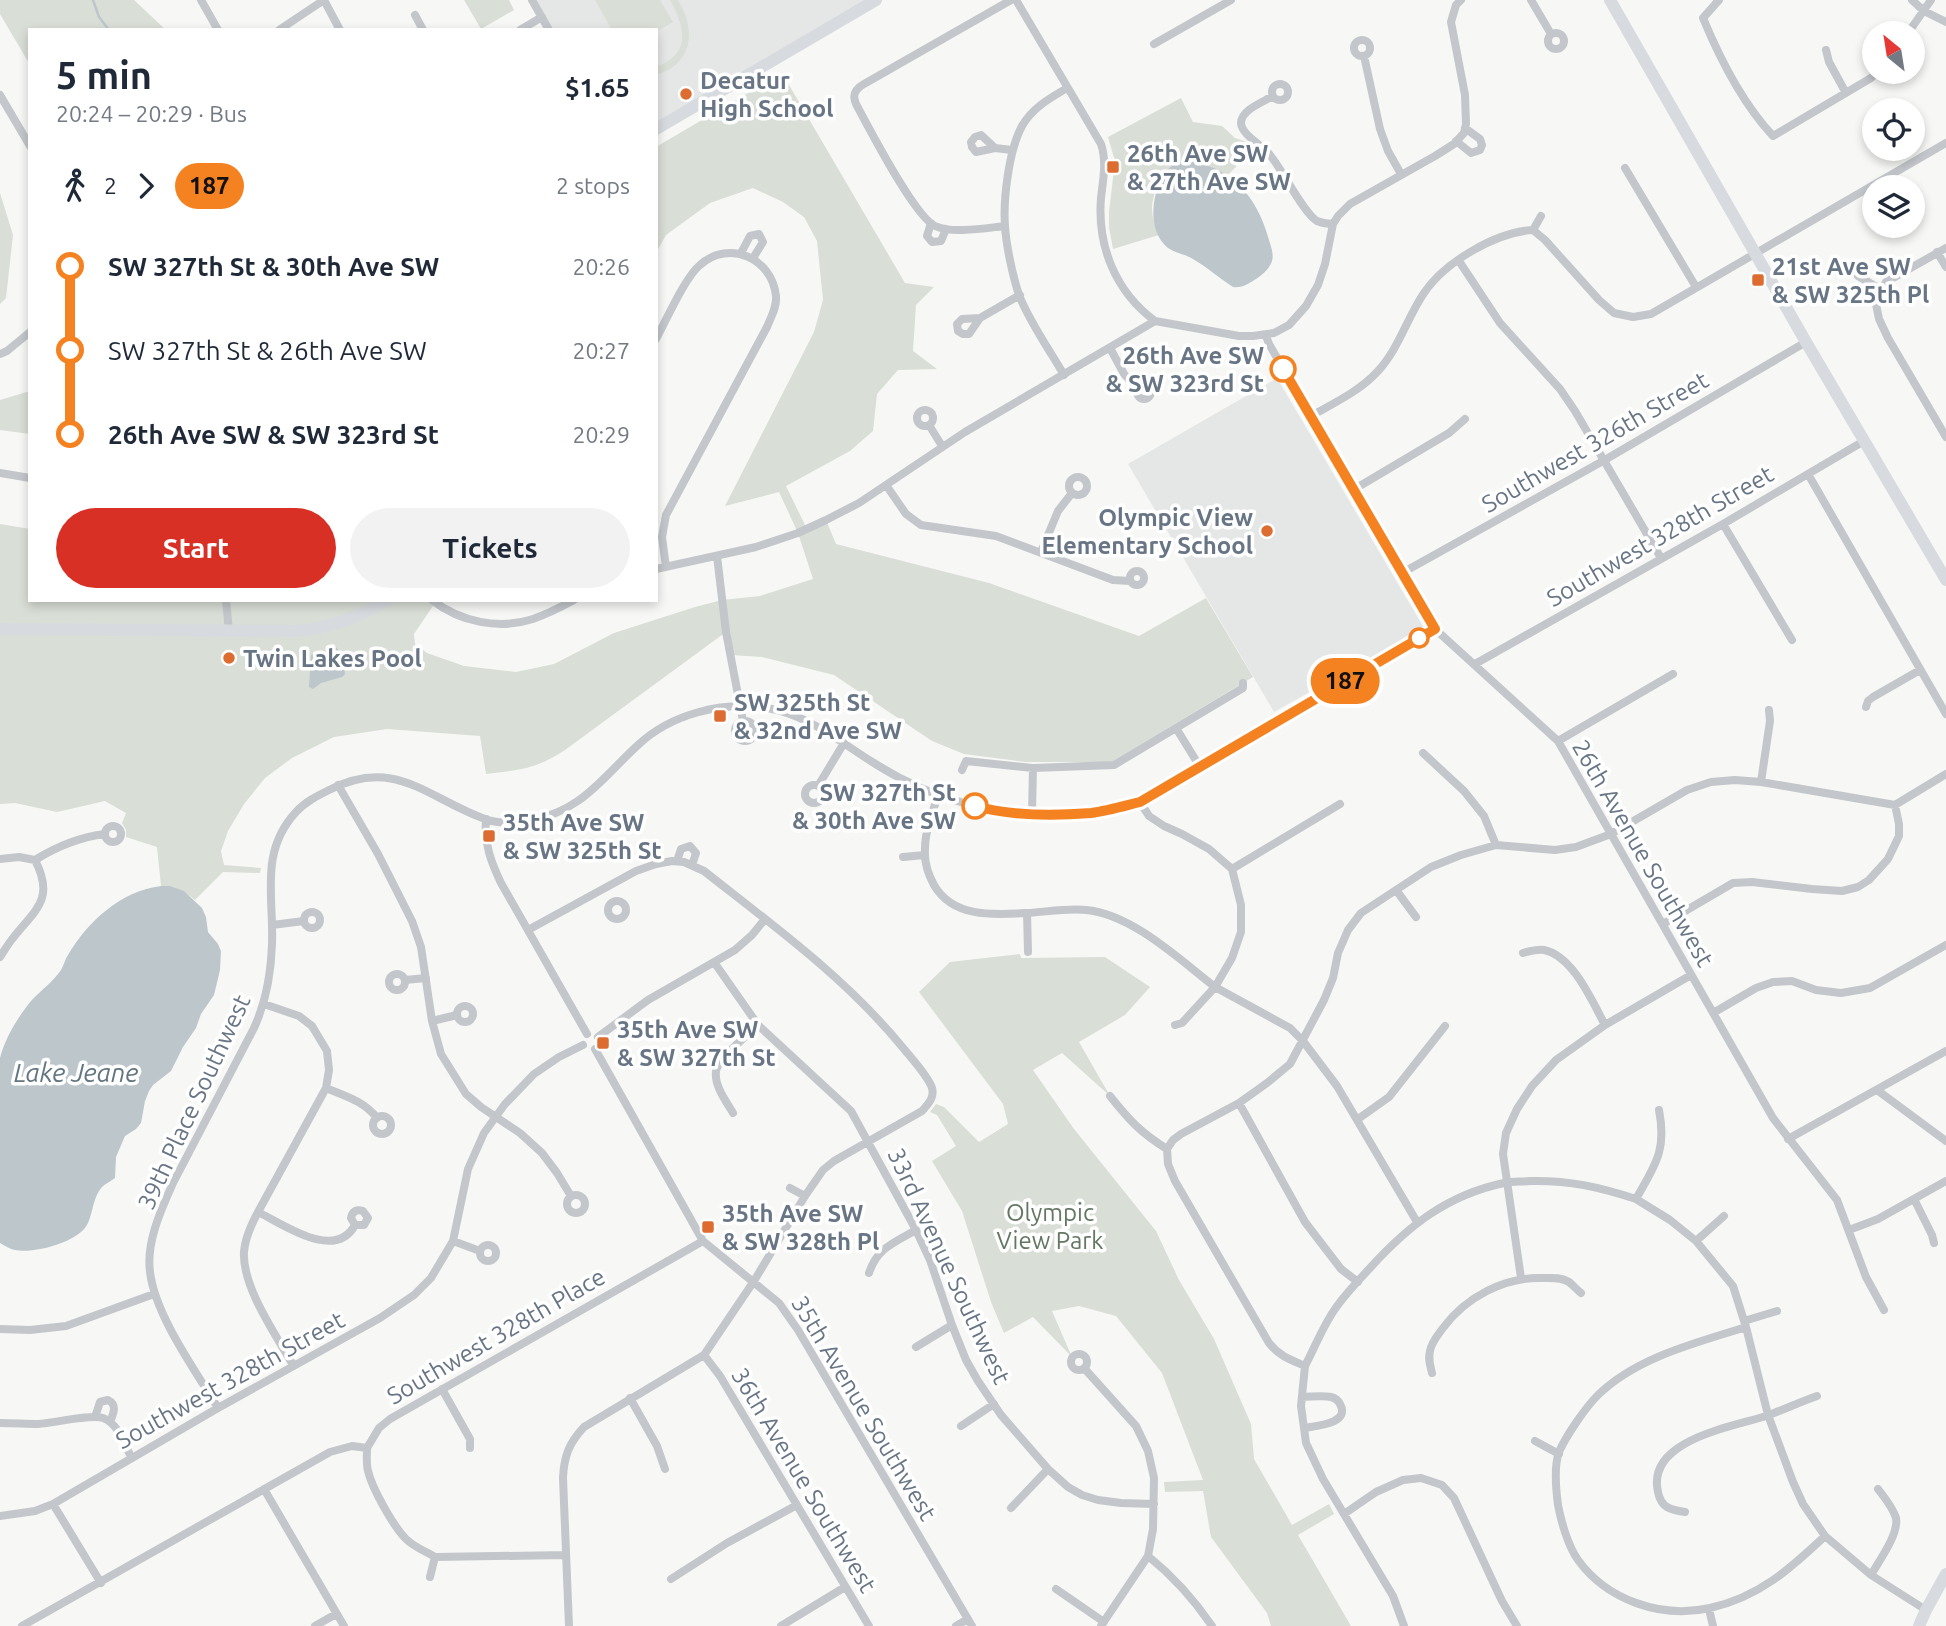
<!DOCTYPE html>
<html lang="en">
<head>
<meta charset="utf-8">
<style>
	:root { --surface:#fff; --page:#f2f2f3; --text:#1f2937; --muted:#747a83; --accent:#d93025 }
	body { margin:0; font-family:Ubuntu,sans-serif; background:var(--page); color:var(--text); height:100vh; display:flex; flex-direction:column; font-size:26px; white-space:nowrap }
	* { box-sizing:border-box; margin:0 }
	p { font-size:23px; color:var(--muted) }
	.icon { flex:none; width:38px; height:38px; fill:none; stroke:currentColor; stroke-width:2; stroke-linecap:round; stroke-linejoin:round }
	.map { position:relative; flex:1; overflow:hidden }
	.panel { position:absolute; left:28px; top:28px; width:630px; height:574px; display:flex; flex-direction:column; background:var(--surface); border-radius:0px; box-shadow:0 4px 10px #0003 }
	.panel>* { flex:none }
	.badge { padding:0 14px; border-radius:23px; font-size:24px; line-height:46px }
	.needle { width:46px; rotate:330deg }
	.tools { position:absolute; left:1862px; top:21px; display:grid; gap:14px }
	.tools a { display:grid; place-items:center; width:63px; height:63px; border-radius:50%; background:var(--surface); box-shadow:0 4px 10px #0003; font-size:35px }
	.map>.badge { position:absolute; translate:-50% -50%; box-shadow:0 0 0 4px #fff }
	.legs { display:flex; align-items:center; gap:10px; height:77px; padding:0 28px; font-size:23px }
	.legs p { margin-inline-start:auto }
	.summary { display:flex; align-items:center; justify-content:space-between; height:119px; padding:0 28px }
	h1 { font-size:38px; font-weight:600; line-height:52px }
	.action { display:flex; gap:14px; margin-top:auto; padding:14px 28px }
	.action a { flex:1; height:80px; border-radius:42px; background:var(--accent); color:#fff; font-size:28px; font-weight:600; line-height:80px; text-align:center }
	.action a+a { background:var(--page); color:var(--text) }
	ul { padding:0 28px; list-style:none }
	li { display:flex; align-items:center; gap:24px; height:84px; font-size:26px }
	li i { display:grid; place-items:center; width:10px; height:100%; margin:0 9px; background:currentColor }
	li i::after { content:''; width:18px; height:18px; margin:-9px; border:5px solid; border-radius:50%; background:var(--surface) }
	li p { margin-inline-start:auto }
	li:first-child i { background:linear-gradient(#0000 50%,currentColor 0) }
	li:last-child i { background:linear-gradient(currentColor 50%,#0000 0) }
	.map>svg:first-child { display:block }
	.built { fill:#e5e7e6 }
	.green { fill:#d9ded6 }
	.water { fill:#bdc6cb }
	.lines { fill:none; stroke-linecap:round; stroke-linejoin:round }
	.stream { stroke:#bdc6cb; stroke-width:2.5 }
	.minor { stroke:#c3c6ca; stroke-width:8 }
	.secondary { stroke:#d7dadf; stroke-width:12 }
	.primary { stroke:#d7dadf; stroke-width:12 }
	.line-1-casing { stroke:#fff; stroke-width:16 }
	.line-1 { stroke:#f58220; stroke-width:10 }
	.poi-dot { fill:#dc6c30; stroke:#fff; stroke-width:2.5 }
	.stop-1-dot { fill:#fff; stroke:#f58220; stroke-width:3.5 }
	.labels { text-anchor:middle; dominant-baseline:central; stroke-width:7; stroke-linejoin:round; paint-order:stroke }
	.poi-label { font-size:24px; font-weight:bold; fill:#687585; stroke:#fff; text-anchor:start }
	.stop-label { font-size:24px; font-weight:bold; fill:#687585; stroke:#fff; text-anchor:end }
	.street-label { font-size:24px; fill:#687585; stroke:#fff }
	.park-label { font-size:24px; fill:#647763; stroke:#fff }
	.water-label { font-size:26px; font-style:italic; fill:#637680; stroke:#fff }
</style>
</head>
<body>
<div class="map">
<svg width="1946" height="1626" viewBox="0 0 1946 1626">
	<rect width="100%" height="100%" fill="#f7f8f5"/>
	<path class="built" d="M532 0H876L656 129V30H549Z
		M1277 378 1424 628 1274 712 1128 464Z"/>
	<path class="green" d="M0 0H134L166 30H30V65L0 14Z
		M464 0H509L514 10 481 29Z
		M595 0H660L673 22 656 32V30H612Z
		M670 0H678C696 30 694 63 656 75V67C692 54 685 27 670 0Z
		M782 73 905 283 934 287 916 305 913 351 937 369 898 370 877 394 873 431 850 451 786 486 807 529 826 520 836 544 989 583 1139 636 1206 598 1253 677 1111 762H1025L964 754 932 741 834 675 762 657 731 655 726 632 565 750C536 769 520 770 486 774L480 736 387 729 334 737 292 758 265 778 244 804 228 831 221 851 224 865 261 868 260 873 223 872 195 900C184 891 175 886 161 886L157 847 126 837V830L122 823 126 813 105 801 57 812 15 803 0 804V524L30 529V600H437L414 634 415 644 427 653 464 666 516 672 554 664 614 633 695 607 722 600 760 596 813 579 798 533 779 492 725 506 814 332 823 300 817 241 804 217 783 202 753 188 710 203 666 235 656 253V147Z
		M1181 98 1193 122 1222 126 1235 138 1250 143 1255 147 1227 176C1216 168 1194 158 1180 162 1163 166 1153 192 1152 208 1152 217 1155 226 1159 235L1113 249 1109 227V212L1115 161 1108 137Z
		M0 193 13 235 6 298 0 304Z
		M30 391V434L0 430V400Z
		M1020 954 1021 958 1105 957 1150 987 1125 1015 1079 1042 1110 1096 1062 1053 1033 1070 1074 1129 1156 1231 1179 1280 1214 1339 1251 1424 1254 1459 1292 1525 1329 1504 1334 1514 1298 1535 1351 1626H1271L1267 1613 1211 1537 1203 1491 1165 1492 1164 1482 1203 1480 1162 1373 1116 1316 1079 1306 1052 1311 1072 1357 1033 1317 1004 1333 991 1302 962 1211 932 1161 956 1146 937 1115 930 1112 936 1104 944 1107 979 1142 1008 1124 1003 1104 919 992 950 962Z"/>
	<path class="water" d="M1183 161C1195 161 1209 165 1220 171 1247 186 1261 211 1269 240 1271 247 1274 254 1272 261 1269 270 1261 276 1253 281 1246 285 1241 288 1233 287 1219 278 1207 267 1193 259 1185 254 1175 253 1168 248 1150 234 1151 205 1158 187 1163 174 1169 164 1183 161Z
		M336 647 342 655 345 674 342 677 321 683 313 689 309 687 311 655Z
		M161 886H170L184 891 202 908 206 917 208 932 218 944 221 951 220 970 214 995 201 1014 196 1028 183 1047 171 1071 153 1085 149 1091 145 1101 141 1123 136 1129 125 1136 116 1157 115 1178C111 1181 105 1184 102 1187 93 1197 93 1212 88 1223 80 1242 34 1254 15 1250 10 1249 5 1246 0 1243V1058C5 1038 18 1017 31 1001 41 990 53 982 61 970 64 965 65 959 68 955 88 921 121 891 161 886Z"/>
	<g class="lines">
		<path class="stream" d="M93 0 99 17 109 30"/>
		<path class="minor" d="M201 0 218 30
			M532 0 549 30
			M1016 0 1101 144C1107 162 1103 180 1101 198 1097 247 1116 292 1155 321
			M1531 0 1551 34
			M1719 0 1703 18C1720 59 1743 104 1773 136L1871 78 1878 72
			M1912 0 1924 11 1946 22
			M415 15 423 30
			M279 30 324 0 340 30
			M520 30 542 17
			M1548 41a8 8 0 1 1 16 0a8 8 0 1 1-16 0Z
			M1908 33 1931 0
			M1354 48a8 8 0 1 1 16 0a8 8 0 1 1-16 0Z
			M1154 44 1231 0
			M1826 50 1829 62 1846 93
			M1364 56 1380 129 1388 151 1401 174
			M1272 92a8 8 0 1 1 16 0a8 8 0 1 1-16 0Z
			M0 95 30 146
			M1273 96C1263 102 1241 110 1241 123 1242 136 1263 145 1270 155 1282 169 1304 214 1317 221 1322 223 1328 224 1333 224
			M1456 141 1471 153 1480 150 1482 145 1480 139 1465 128
			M995 148 976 152 972 147 971 142 975 137 981 135 995 148 1012 150
			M1625 168 1696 287
			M1541 216 1533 230 1545 240 1599 300 1614 313 1633 317 1651 314 1946 143
			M931 223 927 236 932 242 941 241 946 229
			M1005 226C986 228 952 234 935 226 914 216 869 128 856 104 852 95 855 89 864 84L1011 0
			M1946 248 1886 282 1877 297 1876 304 1879 319 1888 338 1946 437
			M1937 252 1946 267
			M741 253 750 236 759 234 763 242 753 258
			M1459 261 1500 323 1560 389 1575 411 1661 558
			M1858 276 1880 289
			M980 318 969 334H963L958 331 957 324 962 319 980 318 1020 295
			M1266 336 1269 344 1435 629 1558 741 1773 1118 1837 1200 1866 1277 1884 1310
			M656 339C666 321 685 277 700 265 729 239 772 258 776 296 777 307 771 317 767 327L666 515 662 537 666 567
			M1110 348 1124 374 1138 389
			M0 354 7 351 30 332
			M1064 375C1049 349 1030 323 1019 295 1013 277 1006 245 1005 226 1003 199 1009 150 1022 126 1032 108 1050 98 1067 88
			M1137 392a7 7 0 1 1 14 0a7 7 0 1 1-14 0Z
			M917 418a8 8 0 1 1 16 0a8 8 0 1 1-16 0Z
			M1311 416C1334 403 1360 391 1378 371 1399 348 1407 318 1424 293 1445 262 1496 232 1533 230
			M929 425 942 446
			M0 473 30 478
			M1808 474 1946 714
			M1069 486a9 9 0 1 1 18 0a9 9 0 1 1-18 0Z
			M886 485 906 514 921 525 996 536 1113 580 1130 581
			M1353 490 1449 433 1465 419
			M1723 524 1792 640
			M1041 552 1058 511 1072 493
			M717 556 726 632 743 721
			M656 569 756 547 798 533 826 520 859 503 965 432 1155 321 1239 336H1253L1274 333 1289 325 1306 306 1318 285 1325 264 1333 224 1338 216 1350 204 1435 156 1454 144 1464 133 1466 124 1465 95 1451 22 1456 5 1461 0
			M1130 578a7 7 0 1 1 14 0a7 7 0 1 1-14 0Z
			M1402 573 1603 461 1806 342
			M226 600 229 631
			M432 600C460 622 499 630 533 619 547 614 561 607 574 600
			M1475 664 1723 524 1864 441
			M1866 707 1868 701 1873 697 1920 670
			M735 731a10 10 0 1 1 20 0a10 10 0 1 1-20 0Z
			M1176 728 1200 767
			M1558 741 1673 674
			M1423 753 1464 791 1484 816 1496 845
			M962 770 966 761 1033 768 1114 765 1243 688V683
			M1761 782 1770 721 1769 710
			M338 785 378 854 412 921 421 947 432 1021 441 1054 466 1094 481 1107 520 1133 542 1153 557 1173 571 1196
			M805 794a9 9 0 1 1 18 0a9 9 0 1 1-18 0Z
			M818 786 844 743
			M938 796C932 813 925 831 925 849 924 862 928 874 934 885 953 918 993 915 1027 913L1028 952
			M1140 802 1149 816 1164 826 1182 834 1209 849 1232 869 1241 905V932L1232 958 1215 987 1290 1028 1303 1041 1337 1086 1417 1222
			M1032 813 1033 768
			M486 819C484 844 491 862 501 883L587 1034
			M105 834a8 8 0 1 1 16 0a8 8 0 1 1-16 0Z
			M903 857 925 855
			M0 859 19 857 35 860C56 847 80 837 105 834
			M677 861 681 849 690 846 696 853 692 865
			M1232 869 1340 804
			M1396 890 1416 917
			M608 910a9 9 0 1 1 18 0a9 9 0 1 1-18 0Z
			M304 920a8 8 0 1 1 16 0a8 8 0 1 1-16 0Z
			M1027 913C1046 912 1067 908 1086 910 1132 914 1180 960 1215 987L1182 1023 1175 1025
			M1663 924 1733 883 1752 882 1812 889 1842 891 1858 887 1869 880 1888 859 1899 836V824L1895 805
			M272 925 304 921
			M528 930 636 871 656 864 672 861 684 862 704 871C775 927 847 979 904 1049 912 1059 928 1076 932 1088 935 1098 927 1105 922 1111L834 1161 823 1170 805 1196 754 1281 704 1355 584 1427C569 1443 564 1456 563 1478L569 1626
			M1523 953C1530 951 1537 949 1544 950 1573 956 1592 1001 1605 1025
			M0 957C4 951 8 944 13 938 36 909 55 899 35 860
			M714 962 758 1025 851 1111 916 1230 930 1260 952 1325 966 1360 978 1381 1001 1415 1048 1469 1068 1487 1082 1495 1098 1500 1121 1503 1154 1504
			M389 982a8 8 0 1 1 16 0a8 8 0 1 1-16 0Z
			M405 980 426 978
			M264 1004 299 1016 312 1026 327 1051 329 1070 326 1088 258 1212C251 1225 245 1238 244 1252 242 1287 276 1335 293 1365
			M457 1014a8 8 0 1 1 16 0a8 8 0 1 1-16 0Z
			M1713 1013 1756 988 1773 982 1792 981 1816 990 1841 993 1870 988 1946 945
			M432 1021 457 1015
			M598 1037 648 1000 735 950 752 935 765 919
			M595 1049 703 1241 779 1303 798 1330 972 1626
			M326 1088C345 1096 364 1101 377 1118
			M1877 1090 1946 1141
			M1110 1096C1129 1120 1141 1133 1167 1149L1168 1164 1175 1181 1269 1343C1279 1356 1291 1360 1305 1366L1301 1406 1306 1443 1323 1479 1393 1596 1404 1626
			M1239 1103 1305 1222 1341 1269 1358 1282
			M1659 1110C1667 1151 1655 1165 1636 1199L1670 1220 1696 1241 1733 1286 1746 1327 1768 1415 1793 1482 1803 1504 1825 1536 1871 1575 1926 1610
			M733 1113C726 1101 714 1086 716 1071 718 1058 748 1035 758 1025
			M373 1125a9 9 0 1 1 18 0a9 9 0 1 1-18 0Z
			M1358 1119 1389 1097 1445 1026
			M1788 1139 1946 1051
			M1167 1149 1173 1140 1181 1134 1239 1103 1267 1083 1290 1064 1324 1000 1333 978 1338 953 1348 930 1361 913 1431 867 1461 855 1496 845 1555 850 1576 847 1611 834 1687 790 1711 782 1735 780 1761 782 1895 805 1946 774
			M790 1188 805 1196
			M567 1204a9 9 0 1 1 18 0a9 9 0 1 1-18 0Z
			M1914 1199 1932 1235 1934 1243
			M258 1212C283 1224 335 1262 355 1225H364L368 1218 363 1211C357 1209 352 1211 351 1218L355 1225
			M1849 1230 1878 1219 1946 1181
			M453 1241 480 1251
			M1696 1241 1724 1216
			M480 1253a8 8 0 1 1 16 0a8 8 0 1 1-16 0Z
			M869 1273C877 1248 895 1242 916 1230
			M1521 1278 1503 1154 1506 1133 1517 1109 1532 1086 1556 1060 1605 1025 1691 975
			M1744 1321 1777 1311
			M1746 1327C1696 1343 1637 1357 1598 1395 1585 1408 1566 1436 1559 1452 1554 1466 1556 1490 1558 1505 1561 1521 1568 1546 1578 1560 1607 1600 1661 1619 1710 1608 1759 1597 1790 1569 1825 1536
			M0 1329 30 1330 66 1326 154 1294
			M916 1347 952 1325
			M1071 1362a8 8 0 1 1 16 0a8 8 0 1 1-16 0Z
			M704 1355 720 1376 869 1626
			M1305 1366C1315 1347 1323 1326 1335 1309 1345 1294 1358 1281 1370 1268 1408 1226 1447 1195 1504 1183 1512 1181 1522 1182 1530 1181 1569 1180 1599 1187 1636 1199
			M1084 1368 1136 1426 1148 1451 1154 1478 1153 1529 1148 1556 1101 1626
			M1432 1373C1430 1365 1428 1359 1430 1351 1431 1343 1438 1335 1443 1328 1466 1297 1504 1277 1542 1278 1551 1278 1561 1277 1569 1282 1573 1285 1577 1290 1581 1293
			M442 1389 470 1439V1448
			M1302 1397C1311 1397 1322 1395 1331 1397 1335 1398 1338 1400 1340 1404 1351 1424 1315 1426 1304 1428
			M630 1398 657 1446 665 1469
			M218 1408C195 1370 155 1315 150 1272 146 1242 161 1210 173 1183L254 1028C266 1002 271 973 272 944 274 897 259 852 296 812 305 802 317 796 329 790 395 756 427 798 485 819 499 824 517 823 531 820 581 812 603 777 638 745 671 714 722 701 767 708 807 714 840 742 874 763 932 800 992 815 1060 814 1071 813 1084 814 1095 812 1110 810 1125 805 1140 802L1435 629
			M95 1417 100 1402 108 1400C118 1405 113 1414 110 1422
			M0 1423C13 1423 26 1424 38 1424 55 1423 90 1414 103 1418 118 1423 125 1445 131 1457
			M961 1426 994 1404
			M1535 1441 1559 1454
			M367 1448C367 1456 366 1463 368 1471 372 1488 393 1526 406 1539 414 1547 425 1551 435 1557L430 1577
			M264 1489 344 1626
			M53 1504 101 1583
			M1011 1508 1048 1469
			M1685 1512C1671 1510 1661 1508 1658 1492 1646 1440 1732 1427 1766 1416 1783 1410 1800 1402 1817 1396
			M1344 1514 1376 1492 1403 1480 1421 1478 1442 1485 1454 1498 1502 1601 1517 1626
			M0 1516 35 1511 53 1504 218 1408 380 1318 414 1295 431 1278 453 1241 468 1169 484 1133 505 1104 534 1074 559 1057 583 1045
			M1148 1556C1174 1577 1193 1598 1212 1626
			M435 1557 566 1555
			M1871 1575C1879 1561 1899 1534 1896 1518 1893 1508 1885 1498 1878 1489
			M671 1579 727 1543 797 1505
			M1056 1589 1104 1622
			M1709 1609 1713 1626
			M22 1626 330 1452 352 1446 367 1448 379 1428 390 1419 703 1241
			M315 1626 336 1614
			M781 1626 845 1587
			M956 1626 968 1619"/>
		<path class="secondary" d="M656 129 876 0
			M0 629 296 631C329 628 359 618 387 600
			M1919 1626 1926 1610 1946 1574"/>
		<path class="primary" d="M1610 0 1806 342 1946 580"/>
	</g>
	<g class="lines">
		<defs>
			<path id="line-1" d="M975 806C1011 816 1053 816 1091 813 1107 811 1124 806 1140 802L1435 629 1283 369"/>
		</defs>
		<use href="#line-1" class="line-1-casing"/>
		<use href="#line-1" class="line-1"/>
	</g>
	<g class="poi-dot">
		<circle cx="686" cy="94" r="7"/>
		<rect x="1106" y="160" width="14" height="14" rx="3.5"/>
		<rect x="1751" y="273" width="14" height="14" rx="3.5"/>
		<circle cx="1267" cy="531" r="7"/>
		<circle cx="229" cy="658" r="7"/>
		<rect x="713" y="709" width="14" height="14" rx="3.5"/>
		<rect x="482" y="829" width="14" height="14" rx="3.5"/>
		<rect x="596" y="1036" width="14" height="14" rx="3.5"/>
		<rect x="701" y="1220" width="14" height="14" rx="3.5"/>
	</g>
	<g class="stop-1-dot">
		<circle cx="1283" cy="369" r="12"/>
		<circle cx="1419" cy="638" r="9"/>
		<circle cx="975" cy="806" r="12"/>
	</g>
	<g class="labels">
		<g class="poi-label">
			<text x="700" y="80">Decatur<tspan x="700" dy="28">High School</tspan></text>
			<text x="1127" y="153">26th Ave SW<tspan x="1127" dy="28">&amp; 27th Ave SW</tspan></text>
			<text x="1772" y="266">21st Ave SW<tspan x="1772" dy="28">&amp; SW 325th Pl</tspan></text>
			<text x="1253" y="517" text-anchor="end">Olympic View<tspan x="1253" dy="28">Elementary School</tspan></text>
			<text x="243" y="658">Twin Lakes Pool</text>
			<text x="734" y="702">SW 325th St<tspan x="734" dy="28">&amp; 32nd Ave SW</tspan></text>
			<text x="503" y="822">35th Ave SW<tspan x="503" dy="28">&amp; SW 325th St</tspan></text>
			<text x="617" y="1029">35th Ave SW<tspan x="617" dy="28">&amp; SW 327th St</tspan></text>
			<text x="722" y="1213">35th Ave SW<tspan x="722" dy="28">&amp; SW 328th Pl</tspan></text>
		</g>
		<g class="stop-label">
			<text x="1264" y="355">26th Ave SW<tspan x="1264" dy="28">&amp; SW 323rd St</tspan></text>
			<text x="956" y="792">SW 327th St<tspan x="956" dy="28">&amp; 30th Ave SW</tspan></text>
		</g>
		<g class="street-label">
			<text transform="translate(1595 442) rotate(-30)">Southwest 326th Street</text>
			<text transform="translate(1660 536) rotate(-30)">Southwest 328th Street</text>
			<text transform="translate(1643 853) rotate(60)">26th Avenue Southwest</text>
			<text transform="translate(194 1102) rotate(-65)">39th Place Southwest</text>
			<text transform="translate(949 1266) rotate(65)">33rd Avenue Southwest</text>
			<text transform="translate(496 1336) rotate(-30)">Southwest 328th Place</text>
			<text transform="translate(230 1380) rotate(-29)">Southwest 328th Street</text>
			<text transform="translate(864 1408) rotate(59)">35th Avenue Southwest</text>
			<text transform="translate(804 1480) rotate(59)">36th Avenue Southwest</text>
		</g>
		<g class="park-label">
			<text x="1050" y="1212">Olympic<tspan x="1050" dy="28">View Park</tspan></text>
		</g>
		<g class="water-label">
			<text x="76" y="1072">Lake Jeane</text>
		</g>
	</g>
</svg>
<div class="tools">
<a><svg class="needle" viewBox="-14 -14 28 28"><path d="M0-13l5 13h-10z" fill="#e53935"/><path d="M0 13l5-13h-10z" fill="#747a83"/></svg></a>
<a><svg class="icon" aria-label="locate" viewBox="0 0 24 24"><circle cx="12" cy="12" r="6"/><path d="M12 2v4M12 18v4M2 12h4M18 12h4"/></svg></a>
<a><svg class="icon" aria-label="layers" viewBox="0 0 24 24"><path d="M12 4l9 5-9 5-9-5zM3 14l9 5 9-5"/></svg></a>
</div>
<b class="badge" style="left:1345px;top:681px;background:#f58220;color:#111">187</b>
<section class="panel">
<div class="summary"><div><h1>5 min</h1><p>20:24 – 20:29 · Bus</p></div><b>$1.65</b></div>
<div class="legs"><svg class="icon" aria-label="walk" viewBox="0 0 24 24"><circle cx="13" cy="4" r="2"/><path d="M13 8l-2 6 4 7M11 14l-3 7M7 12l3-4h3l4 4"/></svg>2<svg class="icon" aria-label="forward" viewBox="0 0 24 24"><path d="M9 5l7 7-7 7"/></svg><b class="badge" style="background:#f58220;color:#111">187</b><p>2 stops</p></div>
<ul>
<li><i style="color:#f58220"></i><b>SW 327th St &amp; 30th Ave SW</b><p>20:26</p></li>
<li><i style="color:#f58220"></i><span>SW 327th St &amp; 26th Ave SW</span><p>20:27</p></li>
<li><i style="color:#f58220"></i><b>26th Ave SW &amp; SW 323rd St</b><p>20:29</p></li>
</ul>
<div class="action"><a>Start</a><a>Tickets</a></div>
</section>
</div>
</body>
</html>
